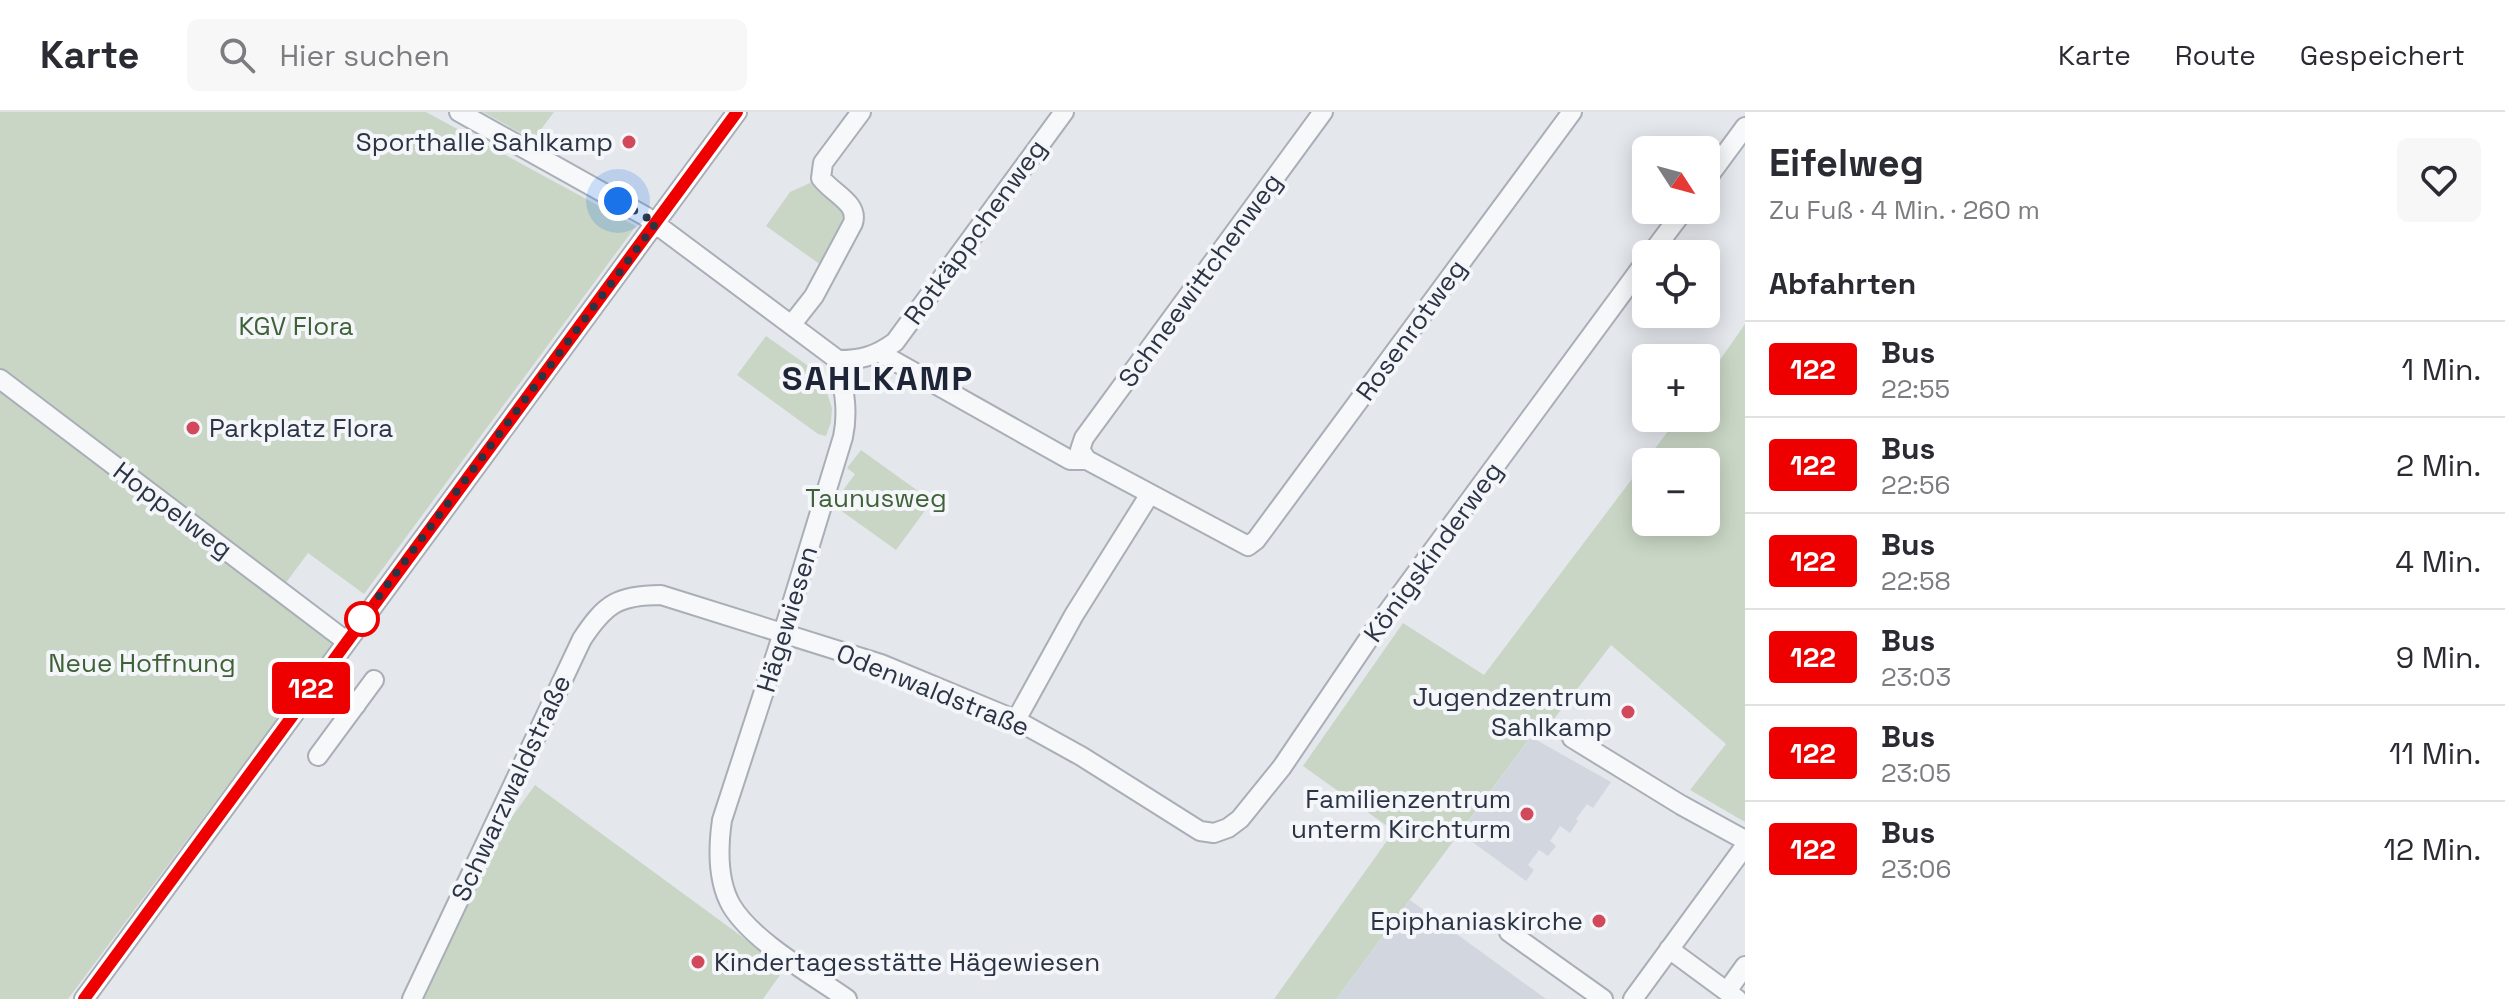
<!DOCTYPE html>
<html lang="de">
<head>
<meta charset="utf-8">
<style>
	:root { --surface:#fff; --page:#f7f7f7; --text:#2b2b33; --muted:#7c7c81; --line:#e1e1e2 }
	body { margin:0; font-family:"Space Grotesk",sans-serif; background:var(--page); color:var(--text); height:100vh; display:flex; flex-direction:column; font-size:30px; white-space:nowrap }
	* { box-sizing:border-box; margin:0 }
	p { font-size:26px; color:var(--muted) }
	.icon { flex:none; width:44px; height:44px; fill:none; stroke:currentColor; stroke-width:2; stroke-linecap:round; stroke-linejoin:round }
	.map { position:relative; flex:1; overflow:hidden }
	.side { display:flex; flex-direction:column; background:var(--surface); width:760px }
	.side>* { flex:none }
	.badge { padding:0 16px; border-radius:6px; font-size:28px; line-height:52px }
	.needle { width:52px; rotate:126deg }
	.buttons { position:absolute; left:1632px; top:24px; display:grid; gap:16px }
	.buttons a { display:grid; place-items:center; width:88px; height:88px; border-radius:12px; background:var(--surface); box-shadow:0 4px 20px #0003; font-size:40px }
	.you { position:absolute; width:40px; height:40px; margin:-20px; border:6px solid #fff; border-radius:50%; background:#1a73e8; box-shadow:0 0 0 12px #1a73e833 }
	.map>.badge { position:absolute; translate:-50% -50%; box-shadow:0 0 0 4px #fff }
	h2 { padding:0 24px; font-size:30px; line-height:72px }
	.round { display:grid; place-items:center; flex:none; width:84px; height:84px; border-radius:12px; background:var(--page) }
	.summary { display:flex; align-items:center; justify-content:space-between; height:136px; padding:0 24px }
	h1 { font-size:38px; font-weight:600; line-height:60px }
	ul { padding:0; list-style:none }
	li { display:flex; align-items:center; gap:24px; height:96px; padding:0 24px; border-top:2px solid var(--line) }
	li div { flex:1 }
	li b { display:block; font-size:30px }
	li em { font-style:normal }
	li .badge { min-width:88px; font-weight:700; text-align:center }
	header { display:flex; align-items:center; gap:48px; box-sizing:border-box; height:112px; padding:0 40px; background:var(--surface); border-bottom:2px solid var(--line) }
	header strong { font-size:38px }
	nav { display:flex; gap:44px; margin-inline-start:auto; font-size:28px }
	.search { width:560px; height:72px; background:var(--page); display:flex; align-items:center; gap:20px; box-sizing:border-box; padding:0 28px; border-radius:12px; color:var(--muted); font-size:30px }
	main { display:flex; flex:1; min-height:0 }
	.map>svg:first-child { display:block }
	.built { fill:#d2d6de }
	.green { fill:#c9d6c5; fill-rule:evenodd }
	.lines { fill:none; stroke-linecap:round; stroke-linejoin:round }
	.minor-casing { stroke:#a9aeb7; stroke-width:22 }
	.minor { stroke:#f7f8fa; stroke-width:18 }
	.line-casing { stroke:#fff; stroke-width:18 }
	.line { stroke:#e00; stroke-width:12 }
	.walk { stroke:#2b3445; stroke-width:8; stroke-dasharray:0 14.4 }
	.poi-dot { fill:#d1495b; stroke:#f4f6f9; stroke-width:3 }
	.stop-dot { fill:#fff; stroke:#e00; stroke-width:4 }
	.labels { text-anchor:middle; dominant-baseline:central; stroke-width:8; stroke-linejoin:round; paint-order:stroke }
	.poi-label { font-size:26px; fill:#2b3445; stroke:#f4f6f9; text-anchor:end }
	.street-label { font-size:26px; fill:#2b3445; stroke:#f4f6f9 }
	.park-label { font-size:26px; fill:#3f6138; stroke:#f4f6f9 }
	.district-label { font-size:34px; font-weight:bold; letter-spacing:2px; fill:#1d2536; stroke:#f4f6f9 }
</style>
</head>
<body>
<header>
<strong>Karte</strong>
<div class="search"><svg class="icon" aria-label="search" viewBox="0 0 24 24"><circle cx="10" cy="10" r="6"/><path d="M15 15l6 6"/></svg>Hier suchen</div>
<nav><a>Karte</a><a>Route</a><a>Gespeichert</a></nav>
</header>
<main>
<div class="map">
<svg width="1745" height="887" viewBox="0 0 1745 887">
	<rect width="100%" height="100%" fill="#e4e7ec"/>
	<path class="built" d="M1531 625 1611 670 1593 696 1587 692 1576 707 1578 709 1570 721 1560 714 1550 729 1556 734 1548 744 1539 738 1528 753 1534 758 1526 769 1460 721Z
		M1410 788 1546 887H1336Z"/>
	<path class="green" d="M0 0H426L636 114 364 482 308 441 285 472 0 256Z
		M483 0H554L533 28Z
		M821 66 852 94 828 158 766 114 790 80Z
		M1745 212V710L1690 678 1726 632 1611 533 1554 607 1547 603 1336 887H1274L1394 719 1303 654 1403 511 1484 563 1678 306H1706V268ZM1646 350H1706V410H1646Z
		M766 224 821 263 832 296 831 310 826 324 818 322 737 263Z
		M0 267 339 524 68 887H0Z
		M861 338 932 389 896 438 836 395 839 384 855 362 847 356Z
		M535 673 785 856 763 887H412L471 761Z"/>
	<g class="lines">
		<defs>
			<path id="minor" d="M459 0 645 104 838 248C843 274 849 298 843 325L783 521 722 708C718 736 717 768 731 793 752 829 813 863 847 887
				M1323 0 1084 326 1080 338 1087 348 1248 434 1256 428 1572 0
				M1706 68 1745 15
				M1651 142 1684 98
				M792 212 814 184 853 111C859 91 833 82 821 66L823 51 861 0
				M880 241 1070 348H1087
				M838 248C861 248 876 244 895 230L1064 0
				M0 267 346 529
				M319 566 356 593
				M1016 608 1074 503 1150 382
				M1572 626 1681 693 1745 728
				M318 644 374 568
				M1509 820 1603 887
				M1669 837 1737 887
				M1727 879 1745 854
				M84 887 737 0
				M412 887 582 527C605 492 618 483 661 483L881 552 1016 608 1081 644 1200 719 1214 721 1228 716 1240 707 1282 655 1378 513 1646 149
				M1633 887 1745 734"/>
		</defs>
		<use href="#minor" class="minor-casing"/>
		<use href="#minor" class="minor"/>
	</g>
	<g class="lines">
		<defs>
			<path id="line" d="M84 887 737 0"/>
		</defs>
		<use href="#line" class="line-casing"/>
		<use href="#line" class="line"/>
		<path class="walk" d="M362 507 656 111 618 89"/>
	</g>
	<g class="poi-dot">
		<circle cx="629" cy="30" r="8"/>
		<circle cx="193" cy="316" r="8"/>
		<circle cx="1628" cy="600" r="8"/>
		<circle cx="1527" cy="702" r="8"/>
		<circle cx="1599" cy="809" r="8"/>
		<circle cx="698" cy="850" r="8"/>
	</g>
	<circle class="stop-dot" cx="362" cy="507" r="16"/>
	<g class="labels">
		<g class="poi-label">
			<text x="613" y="30">Sporthalle Sahlkamp</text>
			<text x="209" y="316" text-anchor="start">Parkplatz Flora</text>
			<text x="1612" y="585">Jugendzentrum<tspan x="1612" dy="30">Sahlkamp</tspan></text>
			<text x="1511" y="687">Familienzentrum<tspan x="1511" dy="30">unterm Kirchturm</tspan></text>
			<text x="1583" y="809">Epiphaniaskirche</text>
			<text x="714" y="850" text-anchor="start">Kindertagesstätte Hägewiesen</text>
		</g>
		<g class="street-label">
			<text transform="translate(975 120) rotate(-54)">Rotkäppchenweg</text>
			<text transform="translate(1200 168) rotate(-54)">Schneewittchenweg</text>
			<text transform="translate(1411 218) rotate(-54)">Rosenrotweg</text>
			<text transform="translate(173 398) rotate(37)">Hoppelweg</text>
			<text transform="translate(1433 440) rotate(-54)">Königskinderweg</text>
			<text transform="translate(787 507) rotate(-73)">Hägewiesen</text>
			<text transform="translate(933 578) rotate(22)">Odenwaldstraße</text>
			<text transform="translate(511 676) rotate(-65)">Schwarzwaldstraße</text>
		</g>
		<g class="park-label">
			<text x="296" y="214">KGV Flora</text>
			<text x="876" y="386">Taunusweg</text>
			<text x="142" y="551">Neue Hoffnung</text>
		</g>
		<g class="district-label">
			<text x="878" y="266">SAHLKAMP</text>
		</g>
	</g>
</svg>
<div class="buttons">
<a><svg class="needle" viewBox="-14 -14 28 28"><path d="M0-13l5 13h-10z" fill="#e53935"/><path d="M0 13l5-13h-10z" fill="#7c7c81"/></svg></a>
<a><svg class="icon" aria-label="locate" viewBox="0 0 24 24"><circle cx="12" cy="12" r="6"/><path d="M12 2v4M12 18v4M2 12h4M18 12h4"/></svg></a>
<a>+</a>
<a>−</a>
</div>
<div class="you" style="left:618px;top:89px"></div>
<b class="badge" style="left:311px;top:576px;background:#e00;color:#fff">122</b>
</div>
<section class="side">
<div class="summary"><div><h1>Eifelweg</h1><p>Zu Fuß · 4 Min. · 260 m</p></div><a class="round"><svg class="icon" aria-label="heart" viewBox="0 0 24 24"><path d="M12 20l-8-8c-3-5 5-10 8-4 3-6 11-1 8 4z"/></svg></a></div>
<h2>Abfahrten</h2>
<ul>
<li><span class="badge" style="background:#e00;color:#fff">122</span><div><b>Bus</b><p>22:55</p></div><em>1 Min.</em></li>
<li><span class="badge" style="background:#e00;color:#fff">122</span><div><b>Bus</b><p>22:56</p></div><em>2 Min.</em></li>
<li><span class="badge" style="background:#e00;color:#fff">122</span><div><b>Bus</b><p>22:58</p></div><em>4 Min.</em></li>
<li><span class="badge" style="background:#e00;color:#fff">122</span><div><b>Bus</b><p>23:03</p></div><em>9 Min.</em></li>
<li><span class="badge" style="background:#e00;color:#fff">122</span><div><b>Bus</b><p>23:05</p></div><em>11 Min.</em></li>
<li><span class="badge" style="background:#e00;color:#fff">122</span><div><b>Bus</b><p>23:06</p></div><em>12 Min.</em></li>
</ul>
</section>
</main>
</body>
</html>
